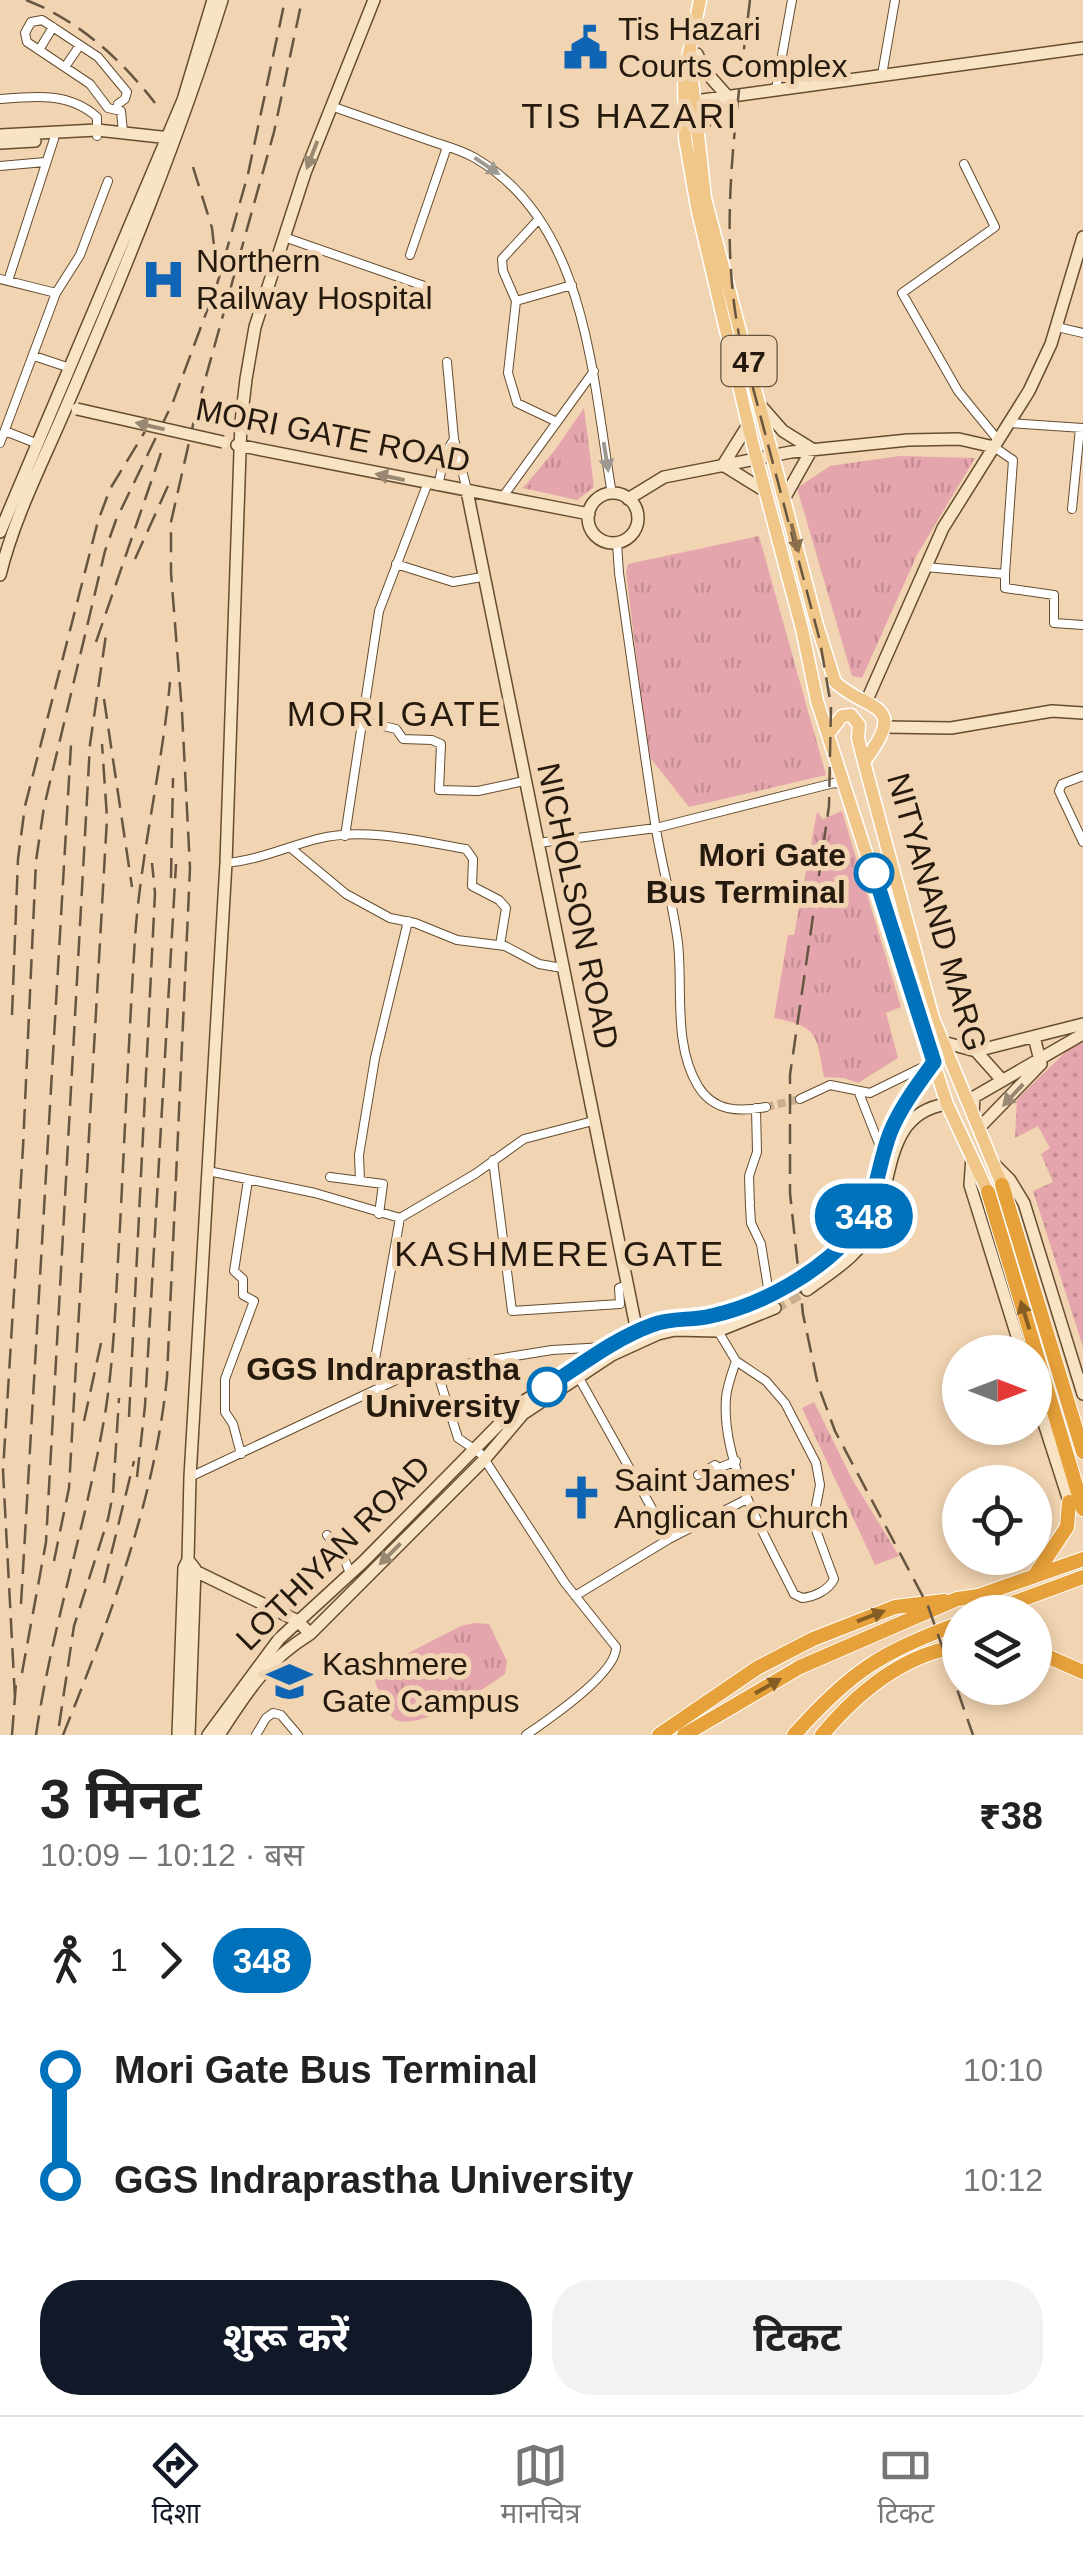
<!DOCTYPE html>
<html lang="hi">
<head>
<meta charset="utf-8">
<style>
	:root { --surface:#fff; --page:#f2f2f2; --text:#222; --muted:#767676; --line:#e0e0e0; --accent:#111827 }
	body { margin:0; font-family:Arial,"Noto Sans Devanagari",sans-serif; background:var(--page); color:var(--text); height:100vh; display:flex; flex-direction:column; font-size:38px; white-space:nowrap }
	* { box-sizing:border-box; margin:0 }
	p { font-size:32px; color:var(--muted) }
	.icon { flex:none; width:55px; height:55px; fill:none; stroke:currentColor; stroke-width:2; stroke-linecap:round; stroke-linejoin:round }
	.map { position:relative; height:1735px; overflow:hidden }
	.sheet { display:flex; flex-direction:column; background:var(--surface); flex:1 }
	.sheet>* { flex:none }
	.badge { padding:0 20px; border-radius:32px; font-size:35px; line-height:65px }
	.needle { width:65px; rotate:90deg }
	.buttons { position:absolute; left:942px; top:1335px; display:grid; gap:20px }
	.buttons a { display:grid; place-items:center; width:110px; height:110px; border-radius:50%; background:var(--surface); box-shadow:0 5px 15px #0003; font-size:50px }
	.map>.badge { position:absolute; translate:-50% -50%; box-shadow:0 0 0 5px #fff }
	.legs { display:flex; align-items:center; gap:15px; height:110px; padding:0 40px; font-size:32px }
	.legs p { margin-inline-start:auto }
	.overview { display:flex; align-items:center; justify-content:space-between; height:170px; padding:0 40px }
	h1 { font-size:55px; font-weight:700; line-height:75px }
	.action { display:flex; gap:20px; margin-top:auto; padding:20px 40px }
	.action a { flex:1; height:115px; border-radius:40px; background:var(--accent); color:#fff; font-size:40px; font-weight:700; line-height:115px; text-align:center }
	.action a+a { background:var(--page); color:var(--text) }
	ul { padding:0 40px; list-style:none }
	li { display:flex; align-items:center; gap:35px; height:110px; font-size:38px }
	li i { display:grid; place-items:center; width:15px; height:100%; margin:0 12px; background:currentColor }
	li i::after { content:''; width:25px; height:25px; margin:-12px; border:8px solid; border-radius:50%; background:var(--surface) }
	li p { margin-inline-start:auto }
	li:first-child i { background:linear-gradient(#0000 50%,currentColor 0) }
	li:last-child i { background:linear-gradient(currentColor 50%,#0000 0) }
	.dock { display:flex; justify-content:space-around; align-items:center; height:140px; border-top:2px solid var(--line); background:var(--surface); font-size:28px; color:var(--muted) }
	.dock a { display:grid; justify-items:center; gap:5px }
	.dock .selected { color:var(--accent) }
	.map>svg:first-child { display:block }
	.grass { fill:url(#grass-tufts) }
	.garden { fill:url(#garden-dots) }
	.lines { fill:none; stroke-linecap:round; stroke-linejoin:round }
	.street-tunnel { stroke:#c8af90; stroke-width:8; stroke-dasharray:8 4; stroke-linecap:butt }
	.secondary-tunnel { stroke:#c8af90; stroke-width:11; stroke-dasharray:11 5.5; stroke-linecap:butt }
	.street-casing { stroke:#654d2e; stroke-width:10 }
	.secondary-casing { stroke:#654d2e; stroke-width:14 }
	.primary-casing { stroke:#fff; stroke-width:15 }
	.highway-casing { stroke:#fff; stroke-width:16 }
	.street { stroke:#fff; stroke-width:8 }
	.secondary { stroke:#f8e3c4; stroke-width:11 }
	.primary { stroke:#f1c789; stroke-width:12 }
	.highway { stroke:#e7a13a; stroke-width:14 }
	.rail { stroke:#665541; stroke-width:2.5; stroke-dasharray:20 10; stroke-linecap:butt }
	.secondary-bridge-casing { stroke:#654d2e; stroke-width:14; stroke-linecap:butt }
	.secondary-bridge { stroke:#f8e3c4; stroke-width:11 }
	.oneway { fill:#998972 }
	.oneway2 { fill:#9d9892 }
	.oneway3 { fill:#8b704b }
	.oneway4 { fill:#865e24 }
	.line-1-casing { stroke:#fff; stroke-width:22 }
	.line-1 { stroke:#0072bc; stroke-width:15 }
	.stop-1-dot { fill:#fff; stroke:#0072bc; stroke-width:5 }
	.labels { text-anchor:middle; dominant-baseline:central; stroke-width:10; stroke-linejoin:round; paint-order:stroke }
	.shield { fill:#f1d4b1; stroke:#62523e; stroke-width:2.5 }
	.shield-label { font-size:30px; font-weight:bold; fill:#251a0d }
	.poi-label { font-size:32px; fill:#251a0d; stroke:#f1d4b1; text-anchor:start }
	.street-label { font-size:32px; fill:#251a0d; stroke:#f1d4b1 }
	.stop-label { font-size:32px; font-weight:bold; fill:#251a0d; stroke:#f1d4b1; text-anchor:end }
	.neighbourhood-label { font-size:35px; letter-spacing:2.5px; fill:#251a0d; stroke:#f1d4b1 }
</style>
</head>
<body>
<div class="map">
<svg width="1083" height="1735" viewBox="0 0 1083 1735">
	<defs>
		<pattern id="grass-tufts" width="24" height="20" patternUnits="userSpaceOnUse" patternTransform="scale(2.5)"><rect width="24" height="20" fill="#e5a5ac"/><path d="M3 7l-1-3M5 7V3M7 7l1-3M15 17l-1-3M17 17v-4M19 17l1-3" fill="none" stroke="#c48d93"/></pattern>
		<pattern id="garden-dots" width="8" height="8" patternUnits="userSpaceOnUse" patternTransform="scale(2.5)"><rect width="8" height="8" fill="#e5a5ac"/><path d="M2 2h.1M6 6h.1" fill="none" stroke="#c48d93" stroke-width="1.8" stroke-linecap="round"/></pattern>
	</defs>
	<rect width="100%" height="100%" fill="#f1d4b1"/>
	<path class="grass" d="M584 408 594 487 577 500 523 488 555 450Z
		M900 456 975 458 917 555 862 678 852 676 797 488 830 466Z
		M759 536 826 775 689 807 648 755 626 572 628 564Z
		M842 811 901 1007 886 1013 898 1058 858 1083 844 1078 824 1077C816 1034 819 1027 774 1018L788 935H794L817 812 823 819Z
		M814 1402 852 1479 899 1556 875 1565 802 1408Z
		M475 1623 489 1624 507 1661 505 1674C486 1688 414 1735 393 1718 385 1710 380 1693 375 1682L381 1667 461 1626Z"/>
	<path class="garden" d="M1083 1039V1347L1033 1191 1053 1182 1041 1154 1050 1148 1038 1126 1015 1138 1017 1099 1077 1041Z"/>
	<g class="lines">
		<path class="street-tunnel" d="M766 1107 800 1099"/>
		<path class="secondary-tunnel" d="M773 1291 804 1274
			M775 1308 807 1290"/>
		<defs>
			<path id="street" d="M39 50 53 27
				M65 67 80 45
				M882 75 895 0
				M776 89 792 0
				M0 99C35 96 69 92 97 117V136
				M118 104 125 99 127 92 98 57 42 20 31 22 25 33 27 42 90 84 108 108 121 111 123 132
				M331 106C362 117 394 128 425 139 441 145 460 149 475 158 588 223 592 380 612 494
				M964 164 995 227 902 293 958 391 998 440
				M0 166 45 162
				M538 220 502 259 503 271 516 301 508 373 517 403 557 422
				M284 237 427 287
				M410 255 447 147
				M0 279 56 293
				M8 281 54 139
				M516 301 572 285
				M1057 327 1083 333
				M34 356 70 368
				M447 362 454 439 467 490
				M1009 423 1083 428
				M5 431 38 444
				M0 443 56 293 80 255 108 181
				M438 486 445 454 454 439
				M504 495 594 371
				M1072 509 1080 428
				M617 543 619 573C631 656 642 739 655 823 661 863 673 903 678 943 683 989 673 1045 698 1086 714 1112 739 1112 766 1107
				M396 564 453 582 482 577
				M925 567 1005 574 1013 460 994 447
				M1005 574V588L1054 595V623L1083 625
				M362 721 396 729 403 739 432 740 441 744 439 790 478 791 524 781
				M1083 776 1062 784 1059 791 1083 842
				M345 836 379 611 427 485
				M538 843 656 828 834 783 846 785
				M292 849 346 894 390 918 415 923 457 940 505 946 539 964 562 968
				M226 863C259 860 286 847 317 839 365 827 419 841 466 849L473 859 472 886 499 900 506 908 500 945
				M859 1093 883 1154
				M800 1099 830 1085 870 1093 929 1064
				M756 1108 757 1152 749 1176 750 1206 751 1223 761 1244 769 1294
				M493 1160 512 1311 620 1304 619 1288 627 1285
				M208 1171 315 1193 400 1218 475 1174 524 1139 593 1121
				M330 1177 383 1184 379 1214
				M360 1181 359 1155 375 1058 408 921
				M718 1331 736 1361 766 1381 785 1403 816 1463 820 1485 813 1522 834 1579C829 1590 814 1597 802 1598L794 1594C766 1537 721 1464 726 1398 727 1386 732 1373 736 1361
				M436 1368 458 1438 481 1454 565 1583 616 1647C617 1673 548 1720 526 1735
				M579 1378 669 1539
				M380 1385 374 1365 400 1218
				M241 1454 233 1424 225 1412V1379L254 1301 243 1295V1279L234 1271 248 1180
				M698 1475 715 1465 719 1468 736 1461
				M190 1477 411 1373 552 1350 605 1347
				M327 1535 342 1553 350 1573
				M575 1596 669 1539 747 1499
				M256 1735 266 1718 273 1713 281 1715 298 1735"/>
			<path id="secondary" d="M688 102 1083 48
				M696 132 728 97 705 71 697 54
				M0 135 97 130 170 138
				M0 143 35 141
				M762 407 783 431 812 449 785 497
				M237 445 589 514
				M723 465 765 491
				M723 465 748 425
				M467 491 637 1332
				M588 518a25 25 0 1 1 50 0a25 25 0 1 1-50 0Z
				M628 499 664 477 791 452 908 440 959 439 994 447
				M0 532 183 100 213 0
				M0 575C15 515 43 462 67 405 124 272 179 138 222 0
				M867 700 943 528 1029 391 1051 344 1083 237
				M884 727 951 728 1052 711 1083 713
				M943 1042 976 1051 1083 1024
				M976 1051 1001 1079
				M973 1113 974 1097 1083 1034
				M979 1128 1041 1064 1034 1037
				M972 1157 970 1185 1022 1352
				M993 1163 1010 1180 1024 1203 1083 1394
				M804 1274 832 1256 871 1206 884 1152 896 1119 933 1062
				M807 1290C831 1272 861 1255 873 1226 894 1180 884 1113 947 1104
				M1035 1395 1071 1507
				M188 1560 195 1569 189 1735
				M189 1568 298 1621 310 1634
				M178 1735 184 1568 188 1560 190 1477 226 863 241 422 246 379 255 327 305 173 374 0
				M208 1735 279 1639 363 1562 518 1405 608 1347 652 1325 674 1318 709 1317 773 1291
				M219 1735C246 1693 266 1661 310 1634L484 1460 523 1414 612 1355 658 1334 675 1330 718 1331 775 1308"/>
			<path id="primary" d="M700 0 684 77 685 138 697 207 753 445 802 629 817 701 947 1104 988 1192
				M692 81 705 198 817 625 835 682C868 713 910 700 864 762
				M829 733 842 716 851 715 859 725 858 738 864 762 933 1018 1002 1185"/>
			<path id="highway" d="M1002 1185 1083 1452
				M988 1192 1083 1509
				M1035 1575 1067 1527 1069 1502
				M988 1612 1083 1577
				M1035 1651 1083 1672
				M659 1735 757 1668 813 1639 895 1607 944 1601
				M684 1735 800 1667 957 1599 978 1596 1083 1559
				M794 1735C851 1671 880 1653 960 1623
				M822 1735C857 1693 904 1654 960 1646"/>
		</defs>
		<use href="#street" class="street-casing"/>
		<use href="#secondary" class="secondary-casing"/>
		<use href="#primary" class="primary-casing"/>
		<use href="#highway" class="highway-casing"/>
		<use href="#street" class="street"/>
		<use href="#secondary" class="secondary"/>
		<use href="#primary" class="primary"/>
		<use href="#highway" class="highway"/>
		<path class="rail" d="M26 0C78 20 121 59 155 103
			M750 0C737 110 718 225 739 335L820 641 831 706 829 806 790 1075V1193L803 1314 818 1385 835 1431 928 1606 973 1735
			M193 167 212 228 217 273
			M135 559 168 486
			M96 642 161 453
			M104 699 132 887
			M171 878 173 778
			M12 1015 18 859 25 806 98 521 110 489 152 420
			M129 1417 155 893 152 863
			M84 1421 101 1343
			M137 1477 145 1406 176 864
			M54 1561 69 1488 107 818 102 744
			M104 1583 134 1461
			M21 1604 71 745
			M22 1673 46 1542 90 744 107 628
			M15 1698 3 1471 23 1147 36 861 44 807 105 551 116 520 173 402 218 281 248 174 285 0
			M59 1726 74 1626 108 1519 113 1494 119 1398
			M12 1735 16 1683
			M36 1735C52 1625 88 1519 106 1408 115 1348 116 1287 120 1226 125 1130 129 1034 135 938 141 852 162 768 170 682
			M63 1735C109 1621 155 1500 167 1377L190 868 182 712 171 573V522L195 416 274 132 302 0"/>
		<defs>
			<path id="secondary-bridge" d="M77 409 223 442"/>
		</defs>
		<use href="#secondary-bridge" class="secondary-bridge-casing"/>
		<use href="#secondary-bridge" class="secondary-bridge"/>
	</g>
	<defs><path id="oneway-solid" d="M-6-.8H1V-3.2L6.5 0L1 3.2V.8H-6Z" transform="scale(2.5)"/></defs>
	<g class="oneway">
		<use href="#oneway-solid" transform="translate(312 155) rotate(111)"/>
		<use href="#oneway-solid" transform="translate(150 426) rotate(-167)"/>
		<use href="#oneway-solid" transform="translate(390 477) rotate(-168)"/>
		<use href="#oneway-solid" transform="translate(1013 1095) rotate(133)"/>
		<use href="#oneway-solid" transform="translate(390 1554) rotate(135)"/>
	</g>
	<g class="oneway2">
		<use href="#oneway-solid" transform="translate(487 166) rotate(34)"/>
		<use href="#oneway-solid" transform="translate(606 457) rotate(81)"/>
	</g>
	<use class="oneway3" href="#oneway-solid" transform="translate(795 538) rotate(76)"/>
	<g class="oneway4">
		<use href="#oneway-solid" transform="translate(1025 1315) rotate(-107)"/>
		<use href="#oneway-solid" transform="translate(871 1616) rotate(-21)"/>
		<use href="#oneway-solid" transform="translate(768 1686) rotate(-30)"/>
	</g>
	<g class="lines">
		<defs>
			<path id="line-1" d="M547 1387C581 1365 614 1339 652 1325 672 1317 691 1321 711 1316 762 1305 821 1272 854 1232 877 1203 877 1167 890 1133 900 1108 918 1084 934 1062L874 873"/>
		</defs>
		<use href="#line-1" class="line-1-casing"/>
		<use href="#line-1" class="line-1"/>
	</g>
	<defs>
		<symbol id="civic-bare" viewBox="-9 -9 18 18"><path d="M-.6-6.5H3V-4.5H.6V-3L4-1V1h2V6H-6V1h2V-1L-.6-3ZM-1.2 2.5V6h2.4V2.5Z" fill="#0f65b3" stroke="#f1d4b1" stroke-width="2.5" paint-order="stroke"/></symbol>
		<symbol id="hospital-bare" viewBox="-9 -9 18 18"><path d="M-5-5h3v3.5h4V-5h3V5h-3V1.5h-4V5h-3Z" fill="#0f65b3" stroke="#f1d4b1" stroke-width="2.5" paint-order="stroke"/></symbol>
		<symbol id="church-bare" viewBox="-9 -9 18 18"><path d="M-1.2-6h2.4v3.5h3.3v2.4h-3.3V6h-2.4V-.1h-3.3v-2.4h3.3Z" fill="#0f65b3" stroke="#f1d4b1" stroke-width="2.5" paint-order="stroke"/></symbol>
		<symbol id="university-bare" viewBox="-9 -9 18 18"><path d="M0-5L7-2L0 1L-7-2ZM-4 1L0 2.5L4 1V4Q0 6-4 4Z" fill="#0f65b3" stroke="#f1d4b1" stroke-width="2.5" paint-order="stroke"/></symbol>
	</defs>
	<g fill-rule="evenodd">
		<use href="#civic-bare" x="554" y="16" width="63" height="63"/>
		<use href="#hospital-bare" x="132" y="248" width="63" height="63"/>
		<use href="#church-bare" x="550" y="1466" width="63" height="63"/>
		<use href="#university-bare" x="258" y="1650" width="63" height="63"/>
	</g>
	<g class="stop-1-dot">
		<circle cx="874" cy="873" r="18"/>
		<circle cx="547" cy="1387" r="18"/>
	</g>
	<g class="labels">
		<rect class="shield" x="721.5" y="336" width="55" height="50" rx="8"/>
		<g class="shield-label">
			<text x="749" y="361">47</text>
		</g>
		<g class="poi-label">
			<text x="618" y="29">Tis Hazari<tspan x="618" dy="37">Courts Complex</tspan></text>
			<text x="196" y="261">Northern<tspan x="196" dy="37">Railway Hospital</tspan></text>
			<text x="614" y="1480">Saint James'<tspan x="614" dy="37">Anglican Church</tspan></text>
			<text x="322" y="1664">Kashmere<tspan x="322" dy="37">Gate Campus</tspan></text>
		</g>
		<g class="street-label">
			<text transform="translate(333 435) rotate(11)">MORI GATE ROAD</text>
			<text transform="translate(578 906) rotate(78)">NICHOLSON ROAD</text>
			<text transform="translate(937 912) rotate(74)">NITYANAND MARG</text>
			<text transform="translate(333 1553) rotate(-45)">LOTHIYAN ROAD</text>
		</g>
		<g class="stop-label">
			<text x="846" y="855">Mori Gate<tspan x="846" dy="37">Bus Terminal</tspan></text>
			<text x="520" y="1369">GGS Indraprastha<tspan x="520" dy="37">University</tspan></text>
		</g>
		<g class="neighbourhood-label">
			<text x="630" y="115">TIS HAZARI</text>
			<text x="395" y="713">MORI GATE</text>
			<text x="560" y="1253">KASHMERE GATE</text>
		</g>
	</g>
</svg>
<div class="buttons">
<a><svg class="needle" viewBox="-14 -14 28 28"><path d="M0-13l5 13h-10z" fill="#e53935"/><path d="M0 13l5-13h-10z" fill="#767676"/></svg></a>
<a><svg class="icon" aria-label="locate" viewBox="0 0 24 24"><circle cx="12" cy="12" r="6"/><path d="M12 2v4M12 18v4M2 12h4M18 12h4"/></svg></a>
<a><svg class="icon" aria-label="layers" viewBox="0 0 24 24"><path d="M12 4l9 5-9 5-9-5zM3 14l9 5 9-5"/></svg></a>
</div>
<b class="badge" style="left:864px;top:1216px;background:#0072bc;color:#fff">348</b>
</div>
<section class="sheet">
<div class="overview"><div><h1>3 मिनट</h1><p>10:09 – 10:12 · बस</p></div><b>₹38</b></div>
<div class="legs"><svg class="icon" aria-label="walk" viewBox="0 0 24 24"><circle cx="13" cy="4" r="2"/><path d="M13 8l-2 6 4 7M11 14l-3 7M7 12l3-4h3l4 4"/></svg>1<svg class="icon" aria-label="forward" viewBox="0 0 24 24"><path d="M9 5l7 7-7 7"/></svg><b class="badge" style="background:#0072bc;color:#fff">348</b></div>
<ul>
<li><i style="color:#0072bc"></i><b>Mori Gate Bus Terminal</b><p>10:10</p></li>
<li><i style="color:#0072bc"></i><b>GGS Indraprastha University</b><p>10:12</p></li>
</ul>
<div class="action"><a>शुरू करें</a><a>टिकट</a></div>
</section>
<nav class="dock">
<a class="selected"><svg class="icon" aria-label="directions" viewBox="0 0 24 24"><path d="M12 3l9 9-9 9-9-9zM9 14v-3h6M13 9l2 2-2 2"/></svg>दिशा</a>
<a><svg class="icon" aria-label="map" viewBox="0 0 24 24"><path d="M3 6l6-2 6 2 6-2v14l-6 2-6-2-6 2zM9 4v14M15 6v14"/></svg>मानचित्र</a>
<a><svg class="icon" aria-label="tickets" viewBox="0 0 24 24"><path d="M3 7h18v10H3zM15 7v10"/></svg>टिकट</a>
</nav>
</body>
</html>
